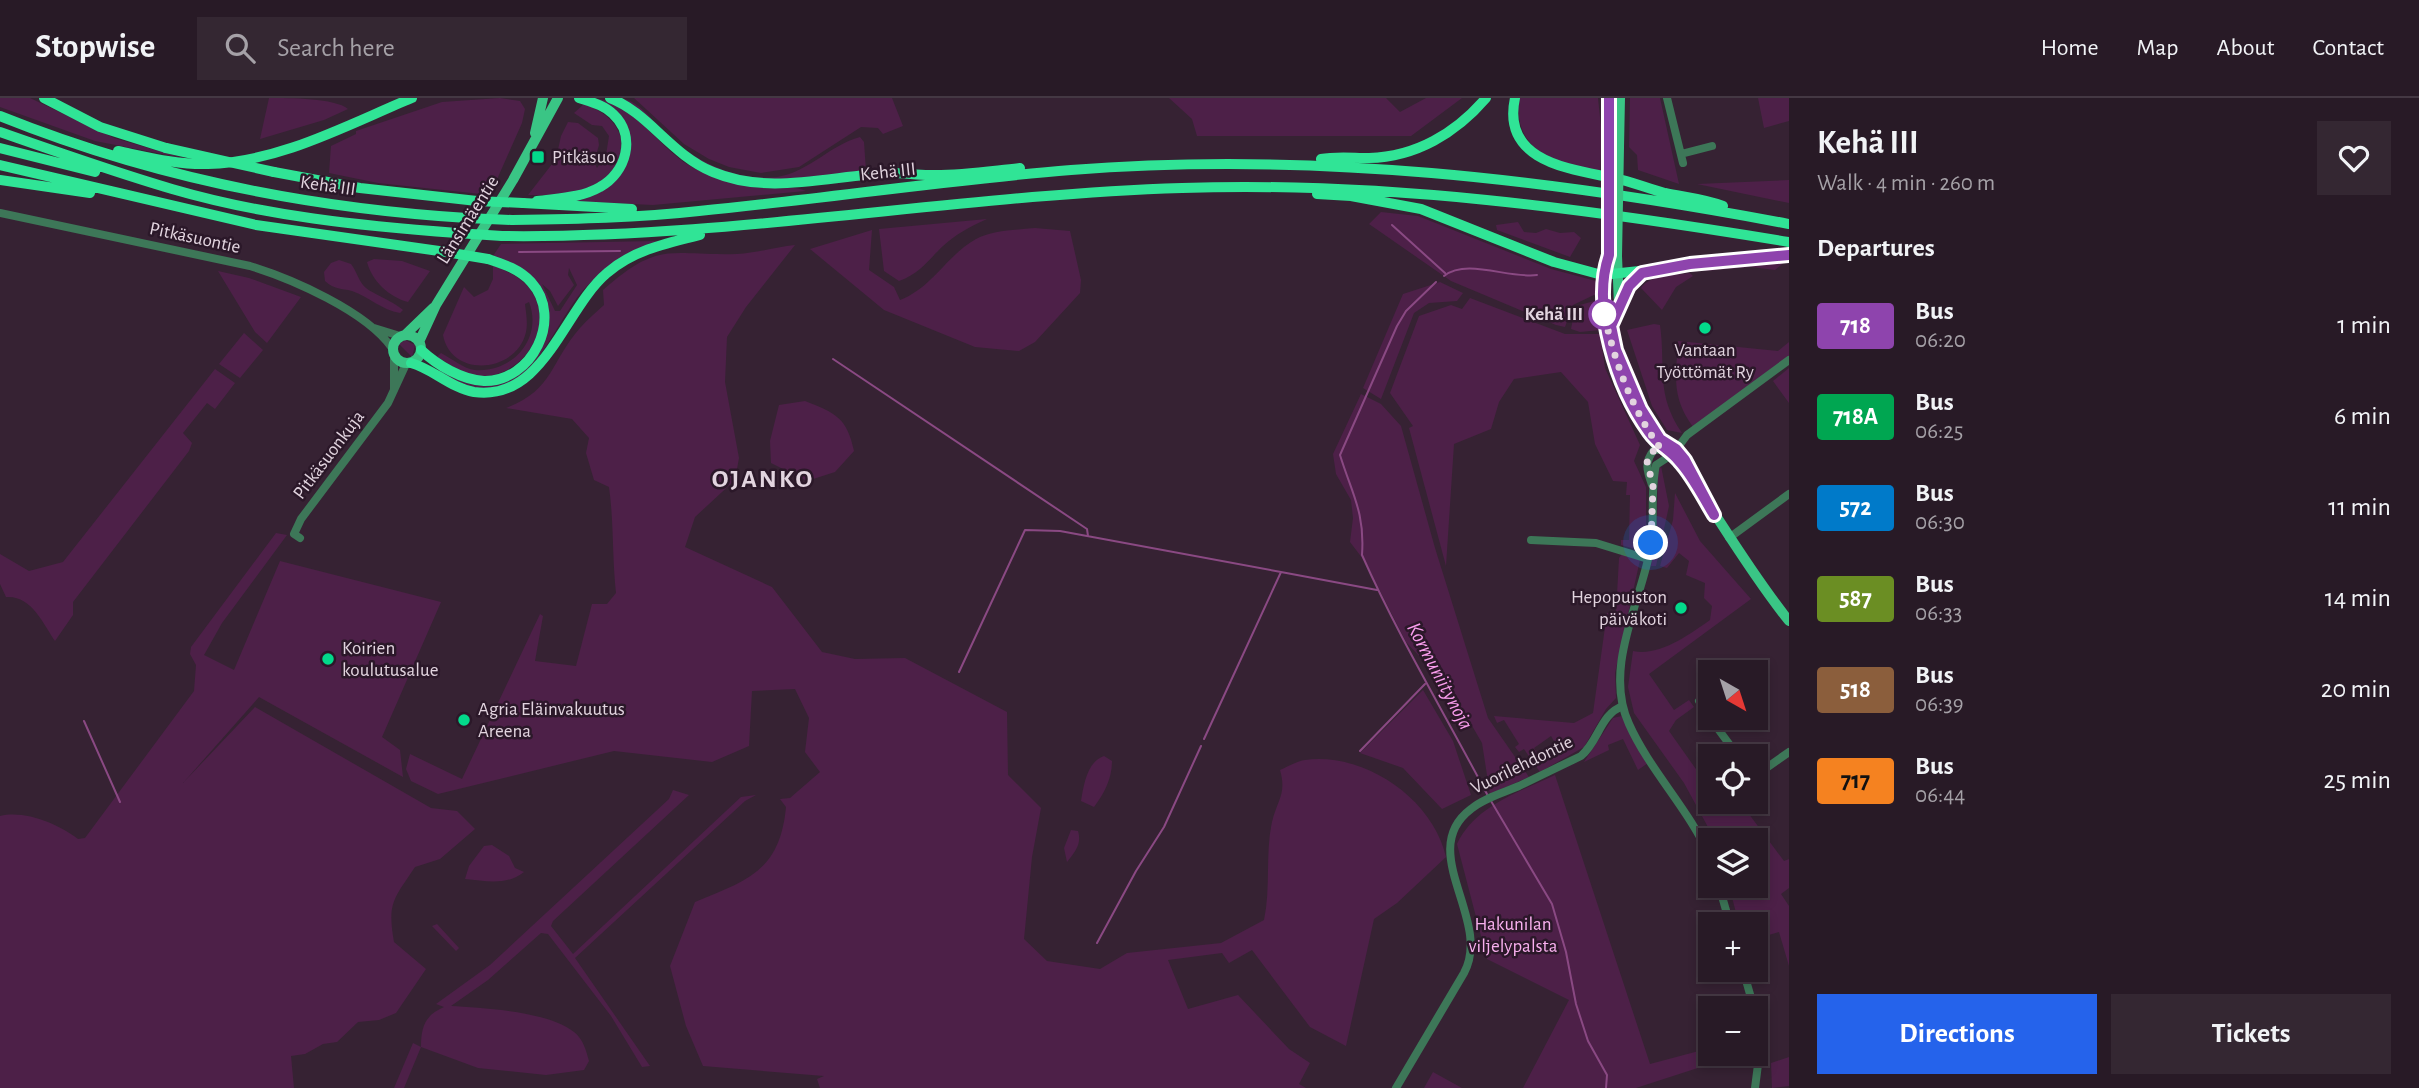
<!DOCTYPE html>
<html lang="en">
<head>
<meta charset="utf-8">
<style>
	:root { --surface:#281a26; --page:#342732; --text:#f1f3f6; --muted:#a5a1a7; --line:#443843; --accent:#2563eb }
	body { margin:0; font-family:"Alegreya Sans",sans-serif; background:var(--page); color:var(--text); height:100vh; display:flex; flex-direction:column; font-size:26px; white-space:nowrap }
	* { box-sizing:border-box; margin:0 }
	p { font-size:23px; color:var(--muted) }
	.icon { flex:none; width:38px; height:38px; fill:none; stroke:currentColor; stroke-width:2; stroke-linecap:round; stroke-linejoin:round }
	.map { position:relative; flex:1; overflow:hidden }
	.sheet { display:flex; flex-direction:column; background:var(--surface); width:630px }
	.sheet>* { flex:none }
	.badge { padding:0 14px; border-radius:5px; font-size:24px; line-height:46px }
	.needle { width:46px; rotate:141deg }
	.tools { position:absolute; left:1698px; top:562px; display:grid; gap:14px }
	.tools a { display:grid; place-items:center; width:70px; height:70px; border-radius:0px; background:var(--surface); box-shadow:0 4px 10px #0003,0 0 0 2px var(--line); font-size:35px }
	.you { position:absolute; width:35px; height:35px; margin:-18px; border:5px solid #fff; border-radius:50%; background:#1a73e8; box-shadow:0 0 0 10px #1a73e833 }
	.map>.badge { position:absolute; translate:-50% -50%; box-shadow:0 0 0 4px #fff }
	h2 { padding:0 28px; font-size:26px; line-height:63px }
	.round { display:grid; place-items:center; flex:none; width:74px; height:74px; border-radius:0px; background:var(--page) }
	.head { display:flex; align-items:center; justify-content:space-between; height:119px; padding:0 28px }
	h1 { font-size:33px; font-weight:600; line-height:52px }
	.cta { display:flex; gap:14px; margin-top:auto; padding:14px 28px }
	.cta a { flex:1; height:80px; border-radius:0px; background:var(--accent); color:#fff; font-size:28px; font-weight:600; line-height:80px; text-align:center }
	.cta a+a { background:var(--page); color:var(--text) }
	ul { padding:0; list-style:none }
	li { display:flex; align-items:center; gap:21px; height:91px; padding:0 28px }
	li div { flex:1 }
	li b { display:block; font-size:26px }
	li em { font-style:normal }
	li .badge { min-width:77px; font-weight:700; text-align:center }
	header { display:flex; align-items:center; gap:42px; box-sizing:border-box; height:98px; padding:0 35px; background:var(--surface); border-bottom:2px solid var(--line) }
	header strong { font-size:33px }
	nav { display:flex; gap:38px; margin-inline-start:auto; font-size:24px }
	.search { width:490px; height:63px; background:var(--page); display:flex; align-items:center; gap:18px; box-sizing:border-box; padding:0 24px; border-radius:0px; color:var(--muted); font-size:26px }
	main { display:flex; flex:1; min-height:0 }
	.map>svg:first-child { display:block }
	.green { fill:#4d2048; fill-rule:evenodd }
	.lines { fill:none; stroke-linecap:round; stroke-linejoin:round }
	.stream { stroke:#8a4983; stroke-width:2 }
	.minor { stroke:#3d7758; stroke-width:8 }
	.major { stroke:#3ac585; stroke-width:10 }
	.highway { stroke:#30e496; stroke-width:10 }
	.major-bridge { stroke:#3ac585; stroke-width:10 }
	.highway-bridge { stroke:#30e496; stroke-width:10 }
	.line-casing { stroke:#fff; stroke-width:16 }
	.line { stroke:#8e44ad; stroke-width:10 }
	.walk { stroke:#e2d4df; stroke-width:7; stroke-dasharray:0 12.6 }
	.poi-dot { fill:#03d98b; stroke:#2b1829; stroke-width:2.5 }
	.stop-dot { fill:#fff; stroke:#8e44ad; stroke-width:3.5 }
	.labels { text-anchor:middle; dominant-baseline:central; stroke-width:5; stroke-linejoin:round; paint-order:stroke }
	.poi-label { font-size:19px; fill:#e2d4df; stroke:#2b1829; text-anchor:start }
	.street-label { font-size:19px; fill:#e2d4df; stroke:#2b1829 }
	.stop-label { font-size:19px; font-weight:bold; fill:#e2d4df; stroke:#2b1829; text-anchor:end }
	.park-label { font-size:19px; fill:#f9b0ef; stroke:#2b1829 }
	.water-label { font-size:21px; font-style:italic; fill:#f89cec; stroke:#2b1829 }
	.district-label { font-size:26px; font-weight:bold; letter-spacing:2px; fill:#e2d4df; stroke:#2b1829 }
</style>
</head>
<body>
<header>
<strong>Stopwise</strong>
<div class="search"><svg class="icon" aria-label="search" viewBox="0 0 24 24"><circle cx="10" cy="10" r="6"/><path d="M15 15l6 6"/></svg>Search here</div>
<nav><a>Home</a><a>Map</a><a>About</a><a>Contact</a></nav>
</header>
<main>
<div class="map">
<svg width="1789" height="990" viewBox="0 0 1789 990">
	<rect width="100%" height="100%" fill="#362233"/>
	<path class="green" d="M0 0H30L114 40 183 60 95 43 0 9Z
		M269 0C290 0 335 0 348 11L324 22 260 41Z
		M500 0 520 3 525 11 522 25 490 97 378 85 329 75 331 48 356 36V33L442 4Z
		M588 0C631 0 656 48 690 68 711 80 739 88 763 90 778 91 792 87 806 93L653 107 568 103 620 78 626 29Z
		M618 0C638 0 655 26 668 38 696 64 739 84 777 79 809 74 830 47 860 39L864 44 866 73C815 79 751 92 703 65 673 49 645 21 618 0Z
		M634 0H892L903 28 883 36 878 30 861 29 799 69 761 75 729 69 709 61 684 46Z
		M1169 0H1386L1400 14 1426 0H1462L1411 38H1197L1192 21Z
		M1518 0H1598L1602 38 1600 73C1555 64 1515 56 1518 0Z
		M1630 0H1660L1679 86 1638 72 1637 57 1629 49Z
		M1758 0H1789V23L1764 30Z
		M584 6C633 23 635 70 587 90 570 98 546 97 528 97L556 61 561 38 568 24 578 25 598 40 599 47 594 64 597 70 606 57 609 38 602 28 592 27 574 15Z
		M1789 82V105L1697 86Z
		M1381 114 1418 118 1551 171 1596 183V196L1573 207 1565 229 1556 227 1451 183 1369 126Z
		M987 121C971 128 956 136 943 148 927 163 921 175 899 183L884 173 879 131Z
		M1518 124 1524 134 1536 135 1546 131 1560 135 1574 134 1581 140 1570 159 1497 132 1496 127Z
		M1035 130 1070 133 1081 182 1080 195 1035 244 1019 253 975 249 884 212 810 151 872 132 869 172 894 189 900 202C932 190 947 157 976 141 993 132 1016 132 1035 130Z
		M656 143C634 160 605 168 585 190 553 224 533 303 472 290 460 288 448 279 438 274L440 270 493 286 544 244 537 189 493 158 501 146ZM569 170 577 187 560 213H555L542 186 550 193 558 208 574 187 568 177Z
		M795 147 746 209 727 239 725 284 739 360 735 382 695 419 685 449 772 489 822 554 855 561 905 560 1007 614 1008 677 1041 710 1032 759 1024 841 1047 863 1100 871 1127 855 1221 845 1264 822C1271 790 1265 756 1272 724 1277 702 1287 696 1280 672 1287 669 1297 663 1305 662 1365 654 1433 701 1446 759L1397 805 1374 821 1346 948 1310 929 1252 852 1229 865 1222 855 1168 862 1188 911 1238 897 1289 951 1310 965 1299 986 1306 990H820L817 981 824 978 703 968 686 928 670 868 695 804C748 782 780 773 786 709L780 701 790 700 820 674 805 654 809 620 795 591 752 593 749 648 712 664 614 653 438 696 411 683 406 671 410 656 462 681 540 516 543 518 535 563 576 568 592 506H607L616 495C612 459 614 425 609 389L594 382 586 355 589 340 572 321 506 310C554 292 550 264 580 230 587 222 596 214 604 207L603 192C660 142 668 158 737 156 756 155 776 149 795 147Z
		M374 161 402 163 430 173 408 204C389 199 372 183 367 164Z
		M339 162 351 166C356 172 358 181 363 187 369 195 392 202 403 212L400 215C382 212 369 199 352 193 341 190 335 192 325 183L324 174 331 165Z
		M1787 162 1775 172 1751 169 1703 173 1713 168Z
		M493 167C508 174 523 180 532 194 555 231 522 279 481 278 465 278 451 267 437 259L441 255C451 260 464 271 475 272 513 275 543 240 529 204L525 206C526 215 528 225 526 234 517 275 451 281 443 237L464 189 474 199 488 192 493 181Z
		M218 173 249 180 301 199 267 245 255 234Z
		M1690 175 1693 178 1676 189 1662 212 1641 190C1649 177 1675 177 1690 175Z
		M1440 184 1463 195 1457 203 1429 205 1414 215 1381 301 1363 290 1403 196Z
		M1470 200 1565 236H1600L1605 270 1640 347 1634 363 1646 389V454L1621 447V442H1629L1630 397H1626L1627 384 1613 383 1595 346 1588 304 1561 274 1514 281 1499 304 1491 331 1454 346 1446 468 1409 330 1413 328 1390 295 1419 218 1451 207 1462 211Z
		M1594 203 1601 232 1580 234 1571 231 1573 221 1580 207Z
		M1654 226 1660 227C1666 270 1655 295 1682 335L1667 332 1652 308 1629 238 1627 232Z
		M244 235 263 252 240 280 219 266Z
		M405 242 415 247 412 259 399 246Z
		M1678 243 1778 253 1789 244V258L1693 329C1671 298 1676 280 1678 243Z
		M1789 270V305L1773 283Z
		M215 271 235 285 215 311 207 305 183 335 192 345 189 353 73 504V517L55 543C43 525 31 497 6 499L0 486V456L29 473 63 464Z
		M1361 296 1381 306 1401 328 1435 450 1488 620 1529 679 1490 696 1482 645 1471 626 1460 631 1425 559H1420L1406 544 1366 465 1350 444 1353 420 1351 402 1336 376 1333 356Z
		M805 303C836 315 847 320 854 353L835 374 807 383 771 365 770 343 779 307Z
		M1661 368 1669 408 1656 468H1651L1657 430 1658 375Z
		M1675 395 1700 443 1751 501 1649 576 1674 612 1689 602 1694 609 1676 622 1669 633 1710 691V704H1740L1784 763 1789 761V790L1781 796 1789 808V868L1779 834 1755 841V826H1739L1729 788H1755V742H1715L1684 685 1634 615 1628 589 1633 553C1659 559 1690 536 1710 522L1712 508 1704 500 1705 485 1686 477 1689 463 1679 455 1667 470 1660 468 1673 422Z
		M276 435 287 437 222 525 204 557 234 572 280 463 441 504 382 639 400 652 403 679 259 599 183 685 255 609 431 710 457 713 475 731 440 761 415 769C394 801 387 804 394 844L426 871 396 915 379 922 358 924 337 944 323 946 305 956 291 958 294 990H0V718C26 712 58 726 78 741L85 740 194 593 196 567 190 556 191 549Z
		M1622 456 1640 462 1615 575 1616 600 1606 611 1584 649 1540 674 1535 667 1558 650 1551 638 1534 650 1539 659 1532 663 1524 651 1519 654 1515 649 1519 646 1504 622 1497 625 1494 618 1574 625 1593 615 1607 515H1616L1619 460Z
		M1423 592 1453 643 1471 697 1442 711 1403 670 1360 655Z
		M1622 618 1648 665 1638 672 1623 641 1608 647 1609 652 1584 664 1613 620Z
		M1104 658 1112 663C1112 681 1104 696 1094 709L1081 703C1084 686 1087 664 1104 658Z
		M1555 677 1650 966 1710 950V956H1741L1636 990H1523L1569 902 1487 861 1457 746C1475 708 1519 694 1555 677Z
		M673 692 689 697 553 823 551 828 573 856 741 699 756 697 745 703 575 860 650 968 642 969 611 918 548 836 541 835 488 882 451 908C483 910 548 913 574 934 583 941 586 952 589 963L584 972 546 977 478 970 421 949C421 929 425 917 444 909L436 906 490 867 669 701Z
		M1071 732 1078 733C1082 746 1075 754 1067 764L1064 750Z
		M492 747 509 758 515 770 524 774C506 788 486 783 465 781L469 768 484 748Z
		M437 826 459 850 456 853 432 828Z
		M413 945 421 949 404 990H394Z
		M1789 959V988L1772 990 1771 965Z
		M1433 974 1462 990H1424Z"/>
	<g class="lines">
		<path class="stream" d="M1392 127 1445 175
			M519 154 620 153
			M1444 178C1467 160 1509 181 1537 177
			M1436 184 1406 213 1397 228 1340 357C1352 396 1365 414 1362 457 1399 540 1446 618 1488 698
			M833 261 1087 431 1088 438
			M959 574 1025 432 1060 433 1281 474
			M84 623 120 704
			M1204 641 1281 474 1377 492
			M1360 653 1425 586
			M1491 703 1552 806 1566 854 1576 906 1588 943 1607 977 1606 990
			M1097 845 1136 773 1164 729 1201 648"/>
		<path class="minor" d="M1667 0 1683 65
			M1681 56 1712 48
			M0 115 250 168C292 181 366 213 392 250
			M374 230 400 238
			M394 259V292
			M1652 387C1647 373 1644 364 1654 352L1669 351
			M300 440 294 436 301 421 388 305 406 266
			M1729 440 1789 396
			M1531 442 1596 445 1648 461
			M1699 603 1710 619
			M1710 620 1738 658
			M1755 678 1789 654
			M1710 759C1689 711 1650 673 1629 626 1603 570 1641 504 1651 448 1655 421 1650 394 1656 367L1673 356 1687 337 1789 262
			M1719 788 1730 826
			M1743 872 1754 910
			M1396 990 1464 875C1493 822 1415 753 1471 711 1484 700 1503 695 1519 688 1540 678 1560 668 1581 658 1599 643 1600 616 1623 608
			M1755 990 1760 951 1755 914"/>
		<path class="major" d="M1609 0 1610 47
			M535 35 543 0
			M1619 49 1620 0
			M1609 157C1591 209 1617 291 1649 335 1659 348 1674 354 1683 368 1719 420 1749 473 1789 523
			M393 251a14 14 0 1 1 28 0a14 14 0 1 1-28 0Z
			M405 237 433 210
			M1613 237 1611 228 1619 207 1617 158
			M419 244 436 207 513 82 558 0"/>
		<path class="highway" d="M44 0 100 29 166 50
			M610 0C649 15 671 57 713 74 770 98 832 77 892 75 904 75 917 77 929 77 959 78 990 73 1020 70
			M1515 0C1501 64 1571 71 1613 80 1631 83 1648 91 1665 95 1684 99 1705 101 1723 108
			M0 18C149 78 307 110 467 120
			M0 34C57 54 114 74 172 91 264 118 362 128 457 135
			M0 50 95 74
			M118 53C147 59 178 67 208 66 280 64 347 27 412 0
			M1321 61C1336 58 1353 60 1369 60 1416 59 1456 35 1486 0
			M0 67 256 127 446 154
			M274 74 360 90 477 103
			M0 82 90 95
			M1317 96 1351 98 1421 111 1554 164 1602 177 1789 157
			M537 103C559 100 581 100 600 89 626 75 637 38 613 16 604 7 591 4 579 0
			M523 105 632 111
			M512 122C575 121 637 120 699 113 823 101 947 82 1071 72 1313 53 1551 81 1789 126
			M502 138C730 141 955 97 1182 90 1386 83 1588 111 1789 144
			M1619 207 1629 188 1648 173
			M421 252C437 267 462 282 484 283 532 284 564 220 531 184 519 171 503 166 488 161
			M411 265C433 271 451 290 474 294 544 304 564 211 607 175 633 152 667 145 700 137"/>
		<path class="major-bridge" d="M1609 157 1610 47
			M1617 158 1619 49"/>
		<path class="highway-bridge" d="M166 50 274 74
			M477 103 523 105
			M467 120 512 122
			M457 135 502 138
			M446 154 488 161"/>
	</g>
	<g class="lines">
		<defs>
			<path id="line" d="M1609 0V157C1591 209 1617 290 1649 334 1659 348 1669 351 1679 363 1693 378 1703 399 1714 417L1685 362 1676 351 1660 341 1641 311 1616 252 1611 228 1629 188 1642 175 1690 166 1789 157"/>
		</defs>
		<use href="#line" class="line-casing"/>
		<use href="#line" class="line"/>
		<path class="walk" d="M1604 216 1602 206C1613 259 1629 307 1661 351L1654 352 1647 363 1653 388 1651 445"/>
	</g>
	<g class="poi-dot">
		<rect x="531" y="52" width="14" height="14" rx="3.5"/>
		<circle cx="1705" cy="230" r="7"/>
		<circle cx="1681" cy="510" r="7"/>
		<circle cx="328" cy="561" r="7"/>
		<circle cx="464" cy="622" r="7"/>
	</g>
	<circle class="stop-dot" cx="1604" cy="216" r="14"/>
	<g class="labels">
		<g class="poi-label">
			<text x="552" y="59">Pitkäsuo</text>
			<text x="1705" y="252" text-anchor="middle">Vantaan<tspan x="1705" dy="22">Työttömät Ry</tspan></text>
			<text x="1667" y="499" text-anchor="end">Hepopuiston<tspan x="1667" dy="22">päiväkoti</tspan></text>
			<text x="342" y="550">Koirien<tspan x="342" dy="22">koulutusalue</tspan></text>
			<text x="478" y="611">Agria Eläinvakuutus<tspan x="478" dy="22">Areena</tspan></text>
		</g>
		<g class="street-label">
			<text transform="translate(888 74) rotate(-6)">Kehä III</text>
			<text transform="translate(328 88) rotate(8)">Kehä III</text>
			<text transform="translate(468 122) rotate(-58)">Länsimäentie</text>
			<text transform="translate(195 140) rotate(12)">Pitkäsuontie</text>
			<text transform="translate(329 357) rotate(-53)">Pitkäsuonkuja</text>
			<text transform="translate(1522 667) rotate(-26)">Vuorilehdontie</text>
		</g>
		<g class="stop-label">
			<text x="1583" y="216">Kehä III</text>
		</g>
		<g class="park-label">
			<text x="1513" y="826">Hakunilan<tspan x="1513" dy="22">viljelypalsta</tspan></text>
		</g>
		<g class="water-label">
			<text transform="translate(1440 578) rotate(62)">Kormuniitynoja</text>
		</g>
		<g class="district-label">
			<text x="763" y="381">OJANKO</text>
		</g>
	</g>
</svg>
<div class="tools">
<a><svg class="needle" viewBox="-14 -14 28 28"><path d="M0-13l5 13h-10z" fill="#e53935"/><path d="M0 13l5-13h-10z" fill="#a5a1a7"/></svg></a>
<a><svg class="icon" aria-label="locate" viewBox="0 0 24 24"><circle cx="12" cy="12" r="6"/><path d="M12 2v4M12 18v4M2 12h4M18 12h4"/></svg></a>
<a><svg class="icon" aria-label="layers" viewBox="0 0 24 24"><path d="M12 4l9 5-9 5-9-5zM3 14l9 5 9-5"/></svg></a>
<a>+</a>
<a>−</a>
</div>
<div class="you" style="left:1651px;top:445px"></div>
</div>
<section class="sheet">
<div class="head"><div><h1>Kehä III</h1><p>Walk · 4 min · 260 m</p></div><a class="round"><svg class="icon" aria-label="heart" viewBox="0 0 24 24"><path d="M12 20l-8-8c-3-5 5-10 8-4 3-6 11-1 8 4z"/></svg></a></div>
<h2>Departures</h2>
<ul>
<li><span class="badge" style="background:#8e44ad;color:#fff">718</span><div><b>Bus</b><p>06:20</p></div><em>1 min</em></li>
<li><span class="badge" style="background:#00a651;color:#fff">718A</span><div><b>Bus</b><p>06:25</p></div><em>6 min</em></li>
<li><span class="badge" style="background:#007ac9;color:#fff">572</span><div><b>Bus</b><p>06:30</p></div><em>11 min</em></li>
<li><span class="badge" style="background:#6b8e23;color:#fff">587</span><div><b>Bus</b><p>06:33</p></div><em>14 min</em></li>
<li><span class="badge" style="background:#8b5e3c;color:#fff">518</span><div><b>Bus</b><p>06:39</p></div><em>20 min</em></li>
<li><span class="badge" style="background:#f58220;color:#111">717</span><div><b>Bus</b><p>06:44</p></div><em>25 min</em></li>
</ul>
<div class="cta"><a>Directions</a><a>Tickets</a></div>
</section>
</main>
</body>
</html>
